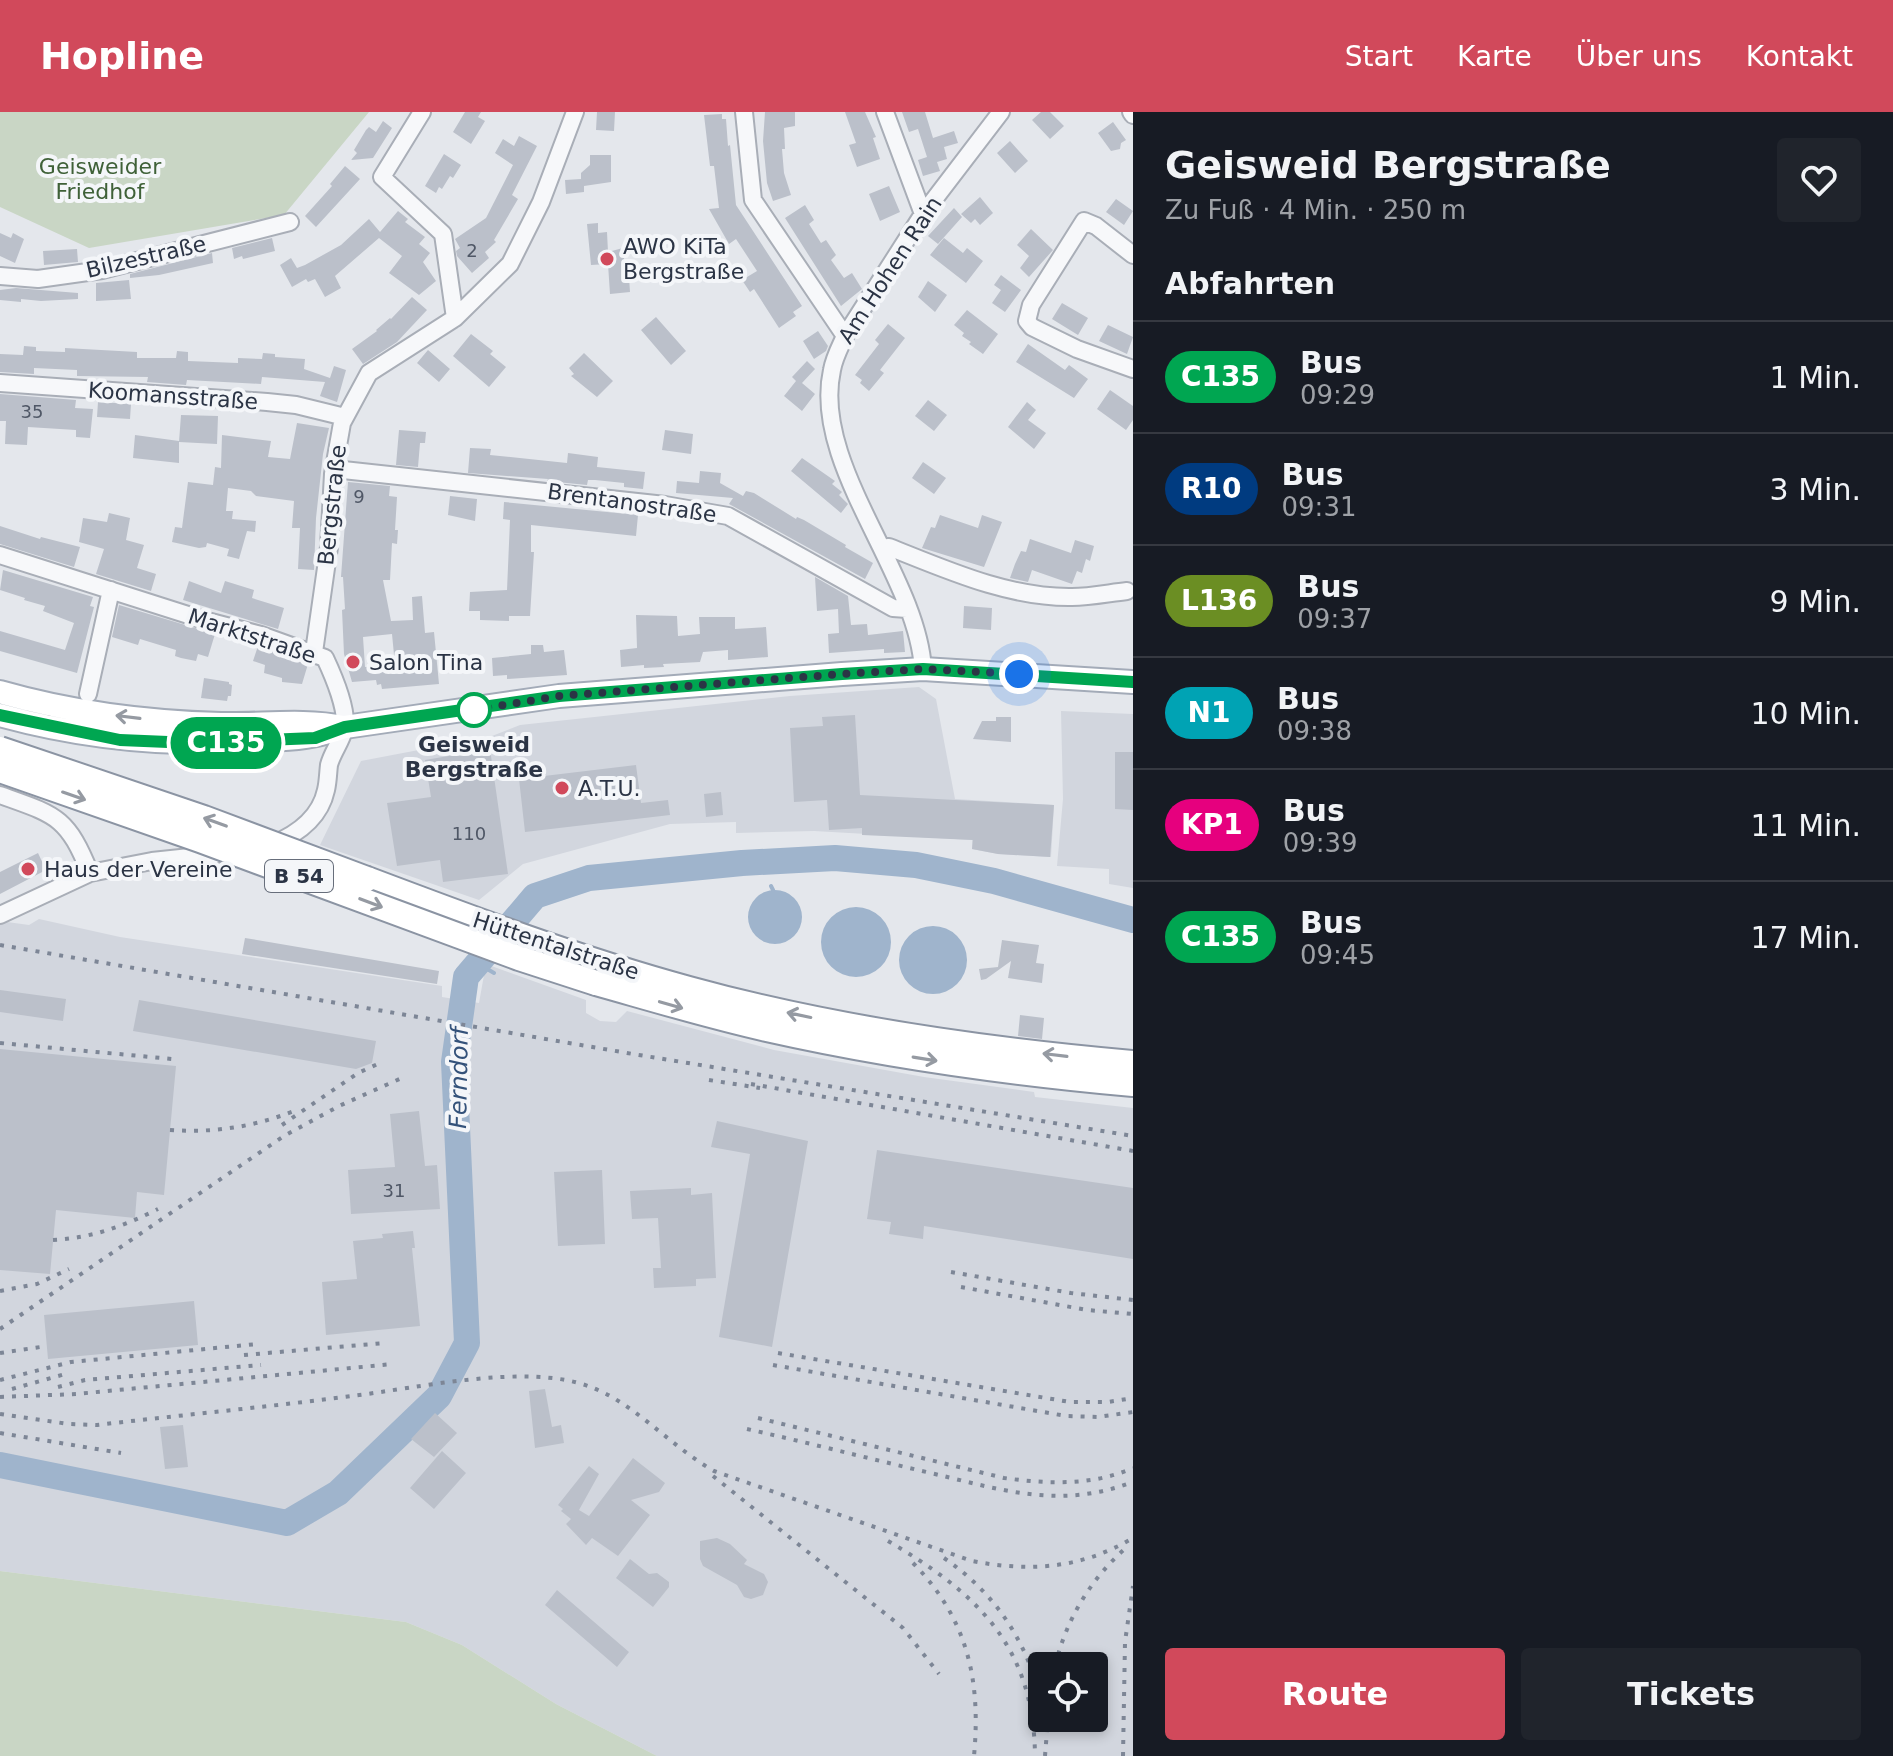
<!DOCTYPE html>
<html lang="de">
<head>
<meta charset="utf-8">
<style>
	:root { --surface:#171b24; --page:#20242c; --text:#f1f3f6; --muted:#9ea1a6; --line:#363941; --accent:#d1495b }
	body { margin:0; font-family:"DejaVu Sans",sans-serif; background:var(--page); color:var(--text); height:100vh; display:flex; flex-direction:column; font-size:30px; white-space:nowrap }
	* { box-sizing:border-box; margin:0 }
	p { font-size:26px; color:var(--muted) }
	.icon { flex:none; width:44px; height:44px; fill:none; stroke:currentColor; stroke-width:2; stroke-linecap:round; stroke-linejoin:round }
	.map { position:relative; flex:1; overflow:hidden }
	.side { display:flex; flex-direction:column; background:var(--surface); width:760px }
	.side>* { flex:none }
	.badge { padding:0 16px; border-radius:26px; font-size:28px; line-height:52px }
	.fabs { position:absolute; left:1028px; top:1540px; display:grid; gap:16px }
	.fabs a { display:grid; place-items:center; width:80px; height:80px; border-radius:8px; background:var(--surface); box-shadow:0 4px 12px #0003; font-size:40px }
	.you { position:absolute; width:40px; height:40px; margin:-20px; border:6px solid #fff; border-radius:50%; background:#1a73e8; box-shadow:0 0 0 12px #1a73e833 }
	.map>.badge { position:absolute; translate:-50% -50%; box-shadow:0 0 0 4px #fff }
	h2 { padding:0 32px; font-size:30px; line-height:72px }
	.round { display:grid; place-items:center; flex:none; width:84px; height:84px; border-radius:8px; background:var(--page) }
	.headline { display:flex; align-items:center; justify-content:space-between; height:136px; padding:0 32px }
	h1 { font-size:38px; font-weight:600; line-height:60px }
	.button { display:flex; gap:16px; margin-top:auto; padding:16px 32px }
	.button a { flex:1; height:92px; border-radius:8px; background:var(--accent); color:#fff; font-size:32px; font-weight:600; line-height:92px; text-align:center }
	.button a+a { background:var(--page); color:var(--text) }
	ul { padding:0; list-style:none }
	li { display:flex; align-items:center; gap:24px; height:112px; padding:0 32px; border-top:2px solid var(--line) }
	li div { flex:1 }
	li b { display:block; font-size:30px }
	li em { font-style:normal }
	li .badge { min-width:88px; font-weight:700; text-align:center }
	header { display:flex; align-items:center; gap:48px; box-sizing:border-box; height:112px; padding:0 40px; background:var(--accent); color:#fff }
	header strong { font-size:38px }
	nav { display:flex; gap:44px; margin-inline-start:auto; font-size:28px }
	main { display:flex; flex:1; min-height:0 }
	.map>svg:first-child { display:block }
	.built { fill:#d2d6de; fill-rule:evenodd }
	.green { fill:#c9d6c5 }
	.water { fill:#9fb4cc }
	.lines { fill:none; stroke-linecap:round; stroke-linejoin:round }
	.stream { stroke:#9fb4cc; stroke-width:4 }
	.river { stroke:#9fb4cc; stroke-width:26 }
	.building { fill:#bbc0ca; fill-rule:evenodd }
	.minor-casing { stroke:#a9aeb7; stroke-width:20 }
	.major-casing { stroke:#a3abb8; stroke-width:26 }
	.highway-casing { stroke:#8b94a3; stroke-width:28 }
	.minor { stroke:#f7f8fa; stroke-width:16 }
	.major { stroke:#fff; stroke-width:22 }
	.highway { stroke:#fff; stroke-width:24 }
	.rail { stroke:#7d8696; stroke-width:4; stroke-dasharray:4 8; stroke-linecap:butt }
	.highway-bridge-casing { stroke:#8b94a3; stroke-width:28; stroke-linecap:butt }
	.highway-bridge { stroke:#fff; stroke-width:24 }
	.oneway { stroke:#959aa2 }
	.line-casing { stroke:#fff; stroke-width:18 }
	.line { stroke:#00a651; stroke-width:12 }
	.walk { stroke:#2b3445; stroke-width:8; stroke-dasharray:0 14.4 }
	.poi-dot { fill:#d1495b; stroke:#f4f6f9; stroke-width:3 }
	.stop-dot { fill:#fff; stroke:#00a651; stroke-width:4 }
	.labels { text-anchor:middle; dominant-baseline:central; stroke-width:8; stroke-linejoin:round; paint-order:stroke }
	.number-label { font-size:18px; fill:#4f5766 }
	.shield { fill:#f4f6f9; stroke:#676e7b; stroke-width:2 }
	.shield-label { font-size:20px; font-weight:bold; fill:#2b3445 }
	.park-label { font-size:22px; fill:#3f6138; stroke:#f4f6f9 }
	.poi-label { font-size:22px; fill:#2b3445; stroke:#f4f6f9; text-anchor:start }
	.street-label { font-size:22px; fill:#2b3445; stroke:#f4f6f9 }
	.stop-label { font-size:22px; font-weight:bold; fill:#2b3445; stroke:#f4f6f9 }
	.water-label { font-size:24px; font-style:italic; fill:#34527a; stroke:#f4f6f9 }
</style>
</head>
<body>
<header>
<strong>Hopline</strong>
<nav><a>Start</a><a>Karte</a><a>Über uns</a><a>Kontakt</a></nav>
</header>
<main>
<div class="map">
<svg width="1133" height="1644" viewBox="0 0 1133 1644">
	<rect width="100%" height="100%" fill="#e4e7ec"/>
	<path class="built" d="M919 575 936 587 955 687 1054 693 1051 745 998 742 972 737V728L814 719 736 721V710L670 712 523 752 479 788 320 733 361 649 492 624 520 613 790 584Z
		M1061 599 1133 602V776L1109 772V757L1057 754 1063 687Z
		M39 807 120 825 442 874V885L479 891 486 852 586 888V901L600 909 616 910 627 899 774 938 924 965 1034 980 1035 985 1133 996V1644H657L556 1592 462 1533 406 1510 0 1459V809L29 813ZM1042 1554H1094V1606H1042Z"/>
	<path class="green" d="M0 0H369L284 103 89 136 0 95Z
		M0 1459 406 1510 462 1533 556 1592 657 1644H0Z"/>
	<path class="water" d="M748 805a27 27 0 1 1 54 0a27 27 0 1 1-54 0Z
		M821 830a35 35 0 1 1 70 0a35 35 0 1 1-70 0Z
		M899 848a34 34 0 1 1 68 0a34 34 0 1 1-68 0Z"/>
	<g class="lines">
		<path class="stream" d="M760 750 764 760
			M771 774 773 778
			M477 851 494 861"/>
		<path class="river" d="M0 1353 287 1411 338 1381 439 1284 467 1231 454 950 466 865 535 784 589 766 742 751 835 746 916 753 994 769 1133 808"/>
	</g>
	<path class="building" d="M465 0H481L478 5 485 9 471 32 453 20Z
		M597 0H615L614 19 596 18Z
		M765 0H795V14L784 16 785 37H782L784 61 791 83 773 89 767 71 763 29Z
		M845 0H865L876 25 873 26 880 47 857 55 849 33 856 31Z
		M902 0H925L933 26 954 19 958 31 944 35 947 47 937 50 940 59 923 64 918 48 927 45 918 17 909 20Z
		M1041 0H1050L1064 14 1050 27 1032 8Z
		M722 2V7H726L728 34 730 33 736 93 802 194 793 200 796 204 779 216 754 177 750 180 742 168 757 159 736 127 729 132 709 97 719 96 714 54H710L704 3Z
		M383 9 392 16 373 46 351 48 357 41 354 38 366 18 369 15 376 20Z
		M1113 10 1126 28 1121 31 1120 37 1111 39 1098 21Z
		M519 24 537 34 512 83 518 87 494 128 496 130 485 140 489 146 472 161 457 144 456 139 460 136 455 127 486 106 513 53 495 41 503 27 514 34Z
		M1010 29 1028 49 1015 61 997 41Z
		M444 42 461 53 453 66 450 64 442 77 439 75 436 81 425 74Z
		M590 43H611V70L584 74V80L566 82 565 68 581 67V61L590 53Z
		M345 54 360 67 316 115 305 104 332 74 330 72Z
		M889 74 900 100 880 109 869 82Z
		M980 85 993 101 980 113 975 107 971 111 961 102Z
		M1116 87 1133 99 1124 113 1106 100Z
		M805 93 814 108 809 112 821 131 826 128 836 143 831 148 844 166 852 161 862 177 841 194 785 106Z
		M954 96 962 105 938 132 928 124Z
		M398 99 408 107 405 110 425 125 419 132 430 141 423 150 436 169 419 183 389 161 402 144 379 126 335 164 341 176 325 185 315 167 308 170 306 167 292 175 280 153 291 146 297 156 305 153 341 133 369 107 380 120Z
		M598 111V121L607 120 608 140 623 136 626 166 629 165 630 180 610 182 608 152 591 153 587 112Z
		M1031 117 1053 138 1029 165 1020 156 1029 144 1017 133Z
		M0 121 11 126 13 121 24 127 15 151 0 144Z
		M272 126 275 139 243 147 242 144 234 147 232 136Z
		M944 126 963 141 967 136 983 149 966 171 930 143Z
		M77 137 78 150 44 153 43 139Z
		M212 141 213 151 159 163 130 166V162Z
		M1001 163 1021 178 1005 200 992 191 1001 178 994 173Z
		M129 168 131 187 96 189V171Z
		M928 169 947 183 935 200 918 185Z
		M16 176 78 181V187L41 189 21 187V190L0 188V178Z
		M412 185 427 198 397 230 363 252 352 237 377 219 376 218 390 206 391 207Z
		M1062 191 1088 206 1078 223 1052 207Z
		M967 198 998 222 983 242 969 232 971 230 962 224 964 221 954 213Z
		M656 205 686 239 671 253 641 218Z
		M888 212 905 226 880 258 884 261 869 279 860 271 862 268 855 263 879 232 875 228Z
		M1108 213 1133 225 1127 242 1099 229Z
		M818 219 828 234 826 239 814 247 803 229Z
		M471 222 493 239 490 242 506 255 489 275 453 244Z
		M1028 232 1065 258 1069 253 1088 267 1074 286 1016 250Z
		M24 234 36 235V239L65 240V236L137 240V246H176L177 239 188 240V249L238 251V246L262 247 263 241 275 242V245L305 247 304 257 330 266 334 254 346 258 337 290 320 284 325 270 262 265 261 272 187 268 186 273 147 270 148 265 77 264V258L34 256V262L0 260V242L23 243Z
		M428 238 450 257 439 270 417 251Z
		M584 241 613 269 597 285 571 264 574 262 569 256Z
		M807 249 815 257 802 271 815 282 802 299 784 284 796 269 792 265Z
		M1110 278 1133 294V308L1126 318 1097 297Z
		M0 282 76 288 75 296 93 297 90 326 76 325V318L28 315 27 333 5 332 6 309H0Z
		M928 288 947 303 934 319 915 304Z
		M98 290 131 292 130 307 97 305Z
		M1027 290 1036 298 1028 308 1046 321 1034 337 1008 315Z
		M181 303 218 304 217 332 179 330Z
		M297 311 329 316 323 342 316 406 314 458 298 457 300 416H292L294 389 256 384 251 379 228 376 226 399H233L232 407 256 409 255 420 247 419 239 447 227 444 229 437 207 431 206 435 199 436 172 430 175 415 182 416 188 370 213 373 215 355 221 356 222 323 271 329 268 345 290 347Z
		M399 318 426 320 425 331H420L418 355 396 353Z
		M665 318 693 322 691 342 662 338Z
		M135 323 179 329V351L133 346Z
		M470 336 491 337 490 343 567 351 568 341 598 345 597 355 645 360 643 377 624 375V371L595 368H588L587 373 547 369 548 367 468 361Z
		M802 346 835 369 832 372 842 380 839 383 848 392 841 401 791 359Z
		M923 350 946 366 934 382 912 366Z
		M700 359 721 361 720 371 743 384 746 379 754 381 796 407 797 405 804 408 846 433 845 435 873 451 865 467 729 392 733 386 676 381 677 369 699 371Z
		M348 370 390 374 389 384 397 385 395 418H398L397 432 392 431 390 468H383L391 509 413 508 412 485 422 484 425 521 434 520 439 572 382 577 381 572 377 573 376 568 352 570 344 542 342 498 345 497 343 465H341ZM392 522 395 553 365 555 363 525Z
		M450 384 477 387 475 409 448 403Z
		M504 390 638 403 636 424 531 413V440H534L530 504H509V509L480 508V499H469L470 480 507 478 510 408 503 407Z
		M109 401 130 406 126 428 144 433 137 456 156 462 151 479 96 462 104 437 79 430 83 406 107 410Z
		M940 403 978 416 982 403 1002 410 984 455 922 436 931 415 935 416Z
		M0 414 40 427 41 425 80 435 74 455 0 432Z
		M1030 427 1071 441 1075 428 1094 434 1090 449 1086 447 1082 461 1077 459 1072 472 1032 458 1028 470 1010 466 1015 452 1021 439 1026 440Z
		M3 458 93 485 90 494 94 495 77 561 0 539V519L65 538 74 511 43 499 45 494 24 488 25 486 0 478Z
		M815 465 848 484 851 513 867 512 868 523 903 519 905 540 884 541V537L829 541 828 522 839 521 838 497 817 499Z
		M189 469 221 481 225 469 254 478 252 486 284 496 278 517 183 488Z
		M119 493 215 522 208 545 198 542 196 549 181 546 175 544 176 538 140 527 138 533 112 525Z
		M964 494 992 496 991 518 963 516Z
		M636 503 677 504 678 524 700 522 699 505H735V517L766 515 768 545 728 548V538L703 540 700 550 663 552 664 555 644 556V553L621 555 620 538 637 536Z
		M531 533H543L544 540 564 538 567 563 507 567V563L493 564 492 546 531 542Z
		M258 534 308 552 302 572 282 570V566L264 561 265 553 253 549Z
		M204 566 229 570V572L232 573 231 584H228L227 589 201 586Z
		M855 603 860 683 1054 693 1050 745 998 742 972 737 973 728 862 723V716L829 718 827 688 794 690 790 616 823 614 822 605Z
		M996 605H1011V630L973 627 982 609H996Z
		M490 637 508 762 443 770 440 748 397 754 387 691 431 685 425 648Z
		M1115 640H1133V698L1115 697Z
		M636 653 641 691 668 688 670 703 525 720 519 667Z
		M721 680 723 703 706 705 704 682Z
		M38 741 46 758 0 782V760Z
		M245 826 439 859 437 872 242 842Z
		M1002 828 1039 833 1036 851 1044 852 1042 871 1008 866 1011 849 986 867 981 868 979 857 998 855Z
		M0 878 66 887 63 909 0 900Z
		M139 888 376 929 372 951 356 957 133 919Z
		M1020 903 1044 906 1042 927 1018 924Z
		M0 937 176 954 164 1083 137 1080 135 1106 56 1098 50 1162 0 1158Z
		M419 999 425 1054 437 1053 440 1097 351 1102 348 1058 395 1055 390 1002Z
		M717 1009 808 1029 772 1235 719 1225 750 1042 711 1035Z
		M877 1038 1133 1076V1147L924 1114 923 1127 889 1122 891 1110 867 1107Z
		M602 1058 605 1132 558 1134 554 1060Z
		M691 1076V1083L712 1081 716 1166 696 1167V1174L654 1176 653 1156H661L658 1106 632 1107 630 1079Z
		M413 1119 415 1136H412L420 1214 326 1223 322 1170 357 1167 353 1129 383 1126 382 1122Z
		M194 1189 198 1233 48 1247 44 1203Z
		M545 1277 552 1315 561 1313 564 1331 535 1336 529 1279Z
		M435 1301 457 1321 434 1345 411 1327Z
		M183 1313 188 1355 165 1357 160 1315Z
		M442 1339 466 1361 434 1397 410 1376Z
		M633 1346 665 1371 659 1380 631 1388 650 1403 618 1444 592 1426 586 1433 566 1412 571 1407 561 1399 563 1397 558 1393 589 1354 599 1362 579 1398 589 1404Z
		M717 1426 730 1432 747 1448 744 1452 764 1462 768 1470 763 1483 751 1487 744 1485 737 1473 703 1454 700 1447V1429Z
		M630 1447 649 1462 657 1461 669 1470V1475L653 1495 616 1466Z
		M557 1478 629 1540 617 1555 545 1493Z"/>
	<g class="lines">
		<defs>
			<path id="minor" d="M422 0 382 65 443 122 455 206
				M744 0 753 88 845 224
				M885 0 923 102
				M1131 0 1133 3
				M1133 143 1096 114 1084 109 1031 193 1027 209 1032 215 1077 237 1133 257
				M0 164 38 167 102 158 290 110
				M0 271 267 290 296 293 345 305
				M334 357 665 393 728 404 893 496 907 497
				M882 436 889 435C947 458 1009 486 1072 485 1090 485 1109 481 1127 479
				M0 443 207 509 261 523 325 546C333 563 349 600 344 618 341 630 332 641 329 653 328 661 328 670 326 678 320 706 296 723 271 733
				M314 540 329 435 333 362 342 311 369 261 455 206 510 152 541 90 575 0
				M923 557C917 461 811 353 832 258 834 246 840 235 845 224L923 102 1001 0
				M88 582 111 478
				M0 683C56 703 67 704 90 761
				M0 803 90 761 152 749 228 741"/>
			<path id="major" d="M0 580C70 600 147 610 221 612 262 613 303 607 344 615
				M0 603C83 626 169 634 255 629 290 627 311 627 345 615L559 584 842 562 923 557 1133 570"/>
			<path id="highway" d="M367 767C473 807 579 847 689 877 834 917 984 938 1133 951
				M596 871C653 887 709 904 767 917 887 944 1010 961 1133 972"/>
		</defs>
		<use href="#minor" class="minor-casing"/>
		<use href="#major" class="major-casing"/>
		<use href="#highway" class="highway-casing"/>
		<use href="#minor" class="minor"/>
		<use href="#major" class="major"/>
		<use href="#highway" class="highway"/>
		<path class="rail" d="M0 833 633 942 1133 1024
			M0 931 172 947
			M709 968 760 976
			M751 972 1133 1039
			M282 1013 358 961 380 951
			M170 1018C214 1021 253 1015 294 999
			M53 1128C92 1126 124 1114 158 1097
			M951 1160 1071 1181 1133 1188
			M961 1175 1087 1198 1133 1202
			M0 1179 37 1172 69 1157
			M0 1217 284 1024 339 994 404 965
			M0 1241 47 1234
			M778 1241 1070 1290H1108L1133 1286
			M244 1243 384 1231
			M773 1253 1066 1304 1098 1305 1133 1300
			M0 1268 71 1250 257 1232
			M58 1275 85 1268 261 1253
			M12 1277 69 1261
			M0 1285 76 1282 393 1252
			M0 1302 69 1312 97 1313C182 1303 267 1295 352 1284 418 1276 526 1251 588 1274 634 1290 671 1335 714 1359L972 1449C1029 1460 1081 1457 1133 1426
			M758 1306 1004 1366C1048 1372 1092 1374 1133 1356
			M747 1317C805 1330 863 1345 922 1359 997 1376 1056 1399 1133 1370
			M0 1321 121 1341
			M713 1364 903 1516 939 1562
			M888 1429C977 1481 1034 1534 1035 1644
			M944 1446C992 1479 1023 1523 1039 1580
			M913 1451C968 1507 981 1569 974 1644
			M1055 1554C1066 1508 1091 1466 1127 1435
			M1045 1644 1048 1606
			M1123 1644 1125 1530 1133 1474"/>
		<defs>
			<path id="highway-bridge" d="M0 637 204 706 367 767
				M0 658 200 728 519 846 596 871"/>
		</defs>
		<use href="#highway-bridge" class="highway-bridge-casing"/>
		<use href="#highway-bridge" class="highway-bridge"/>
	</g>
	<defs><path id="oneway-shaft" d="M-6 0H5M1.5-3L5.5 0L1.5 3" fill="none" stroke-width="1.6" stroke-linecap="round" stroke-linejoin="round" transform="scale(2)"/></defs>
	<g class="oneway">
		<use href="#oneway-shaft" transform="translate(128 605) rotate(-173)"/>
		<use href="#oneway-shaft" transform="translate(74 684) rotate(19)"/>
		<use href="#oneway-shaft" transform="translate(215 710) rotate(-160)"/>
		<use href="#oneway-shaft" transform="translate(371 791) rotate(21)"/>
		<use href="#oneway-shaft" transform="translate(671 893) rotate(16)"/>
		<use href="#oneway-shaft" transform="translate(799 903) rotate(-168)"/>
		<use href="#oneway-shaft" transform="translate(1055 943) rotate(-173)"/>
		<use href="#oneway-shaft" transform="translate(925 947) rotate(9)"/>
	</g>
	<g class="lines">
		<defs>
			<path id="line" d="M0 603 120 628 192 631 315 626 345 615 559 584 842 562 923 557 1133 570"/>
		</defs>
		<use href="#line" class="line-casing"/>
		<use href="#line" class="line"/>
		<path class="walk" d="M474 598 559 584 842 562 923 557 1019 562"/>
	</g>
	<g class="poi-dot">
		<circle cx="607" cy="147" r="8"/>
		<circle cx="353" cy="550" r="8"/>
		<circle cx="562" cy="676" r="8"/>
		<circle cx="28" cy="757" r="8"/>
	</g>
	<circle class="stop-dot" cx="474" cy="598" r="16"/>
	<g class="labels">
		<g class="number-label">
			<text x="472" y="138">2</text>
			<text x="32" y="299">35</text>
			<text x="359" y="384">9</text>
			<text x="469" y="721">110</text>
			<text x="394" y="1078">31</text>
		</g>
		<rect class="shield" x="265" y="748" width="68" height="32" rx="6"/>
		<g class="shield-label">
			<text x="299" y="764">B 54</text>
		</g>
		<g class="park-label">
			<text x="100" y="54">Geisweider<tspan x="100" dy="25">Friedhof</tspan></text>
		</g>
		<g class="poi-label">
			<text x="623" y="134">AWO KiTa<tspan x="623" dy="25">Bergstraße</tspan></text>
			<text x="369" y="550">Salon Tina</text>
			<text x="578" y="676">A.T.U.</text>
			<text x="44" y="757">Haus der Vereine</text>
		</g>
		<g class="street-label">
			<text transform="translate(146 145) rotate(-13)">Bilzestraße</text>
			<text transform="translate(890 158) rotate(-57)">Am Hohen Rain</text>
			<text transform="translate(173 284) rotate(4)">Koomansstraße</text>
			<text transform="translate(632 391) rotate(8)">Brentanostraße</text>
			<text transform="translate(332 393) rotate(-84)">Bergstraße</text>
			<text transform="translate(252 524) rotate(18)">Marktstraße</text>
			<text transform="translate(556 834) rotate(18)">Hüttentalstraße</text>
		</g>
		<g class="stop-label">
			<text x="474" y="632">Geisweid<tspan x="474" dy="25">Bergstraße</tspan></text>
		</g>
		<g class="water-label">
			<text transform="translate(459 966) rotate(-89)">Ferndorf</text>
		</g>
	</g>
</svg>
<div class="fabs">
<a><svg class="icon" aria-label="locate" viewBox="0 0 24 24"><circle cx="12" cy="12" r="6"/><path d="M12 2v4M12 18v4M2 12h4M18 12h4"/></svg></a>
</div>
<div class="you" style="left:1019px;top:562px"></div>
<b class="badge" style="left:226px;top:631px;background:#00a651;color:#fff">C135</b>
</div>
<section class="side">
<div class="headline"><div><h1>Geisweid Bergstraße</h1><p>Zu Fuß · 4 Min. · 250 m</p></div><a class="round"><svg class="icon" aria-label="heart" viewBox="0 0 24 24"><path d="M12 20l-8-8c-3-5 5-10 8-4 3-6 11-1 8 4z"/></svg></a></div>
<h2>Abfahrten</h2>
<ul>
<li><span class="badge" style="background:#00a651;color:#fff">C135</span><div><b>Bus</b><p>09:29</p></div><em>1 Min.</em></li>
<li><span class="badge" style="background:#003b80;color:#fff">R10</span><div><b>Bus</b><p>09:31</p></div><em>3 Min.</em></li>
<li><span class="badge" style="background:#6b8e23;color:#fff">L136</span><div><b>Bus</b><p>09:37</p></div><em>9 Min.</em></li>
<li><span class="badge" style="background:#00a3b4;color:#fff">N1</span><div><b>Bus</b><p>09:38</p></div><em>10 Min.</em></li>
<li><span class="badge" style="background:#e6007e;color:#fff">KP1</span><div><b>Bus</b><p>09:39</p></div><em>11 Min.</em></li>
<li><span class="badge" style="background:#00a651;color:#fff">C135</span><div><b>Bus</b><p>09:45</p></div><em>17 Min.</em></li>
</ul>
<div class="button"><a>Route</a><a>Tickets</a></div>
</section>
</main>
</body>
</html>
